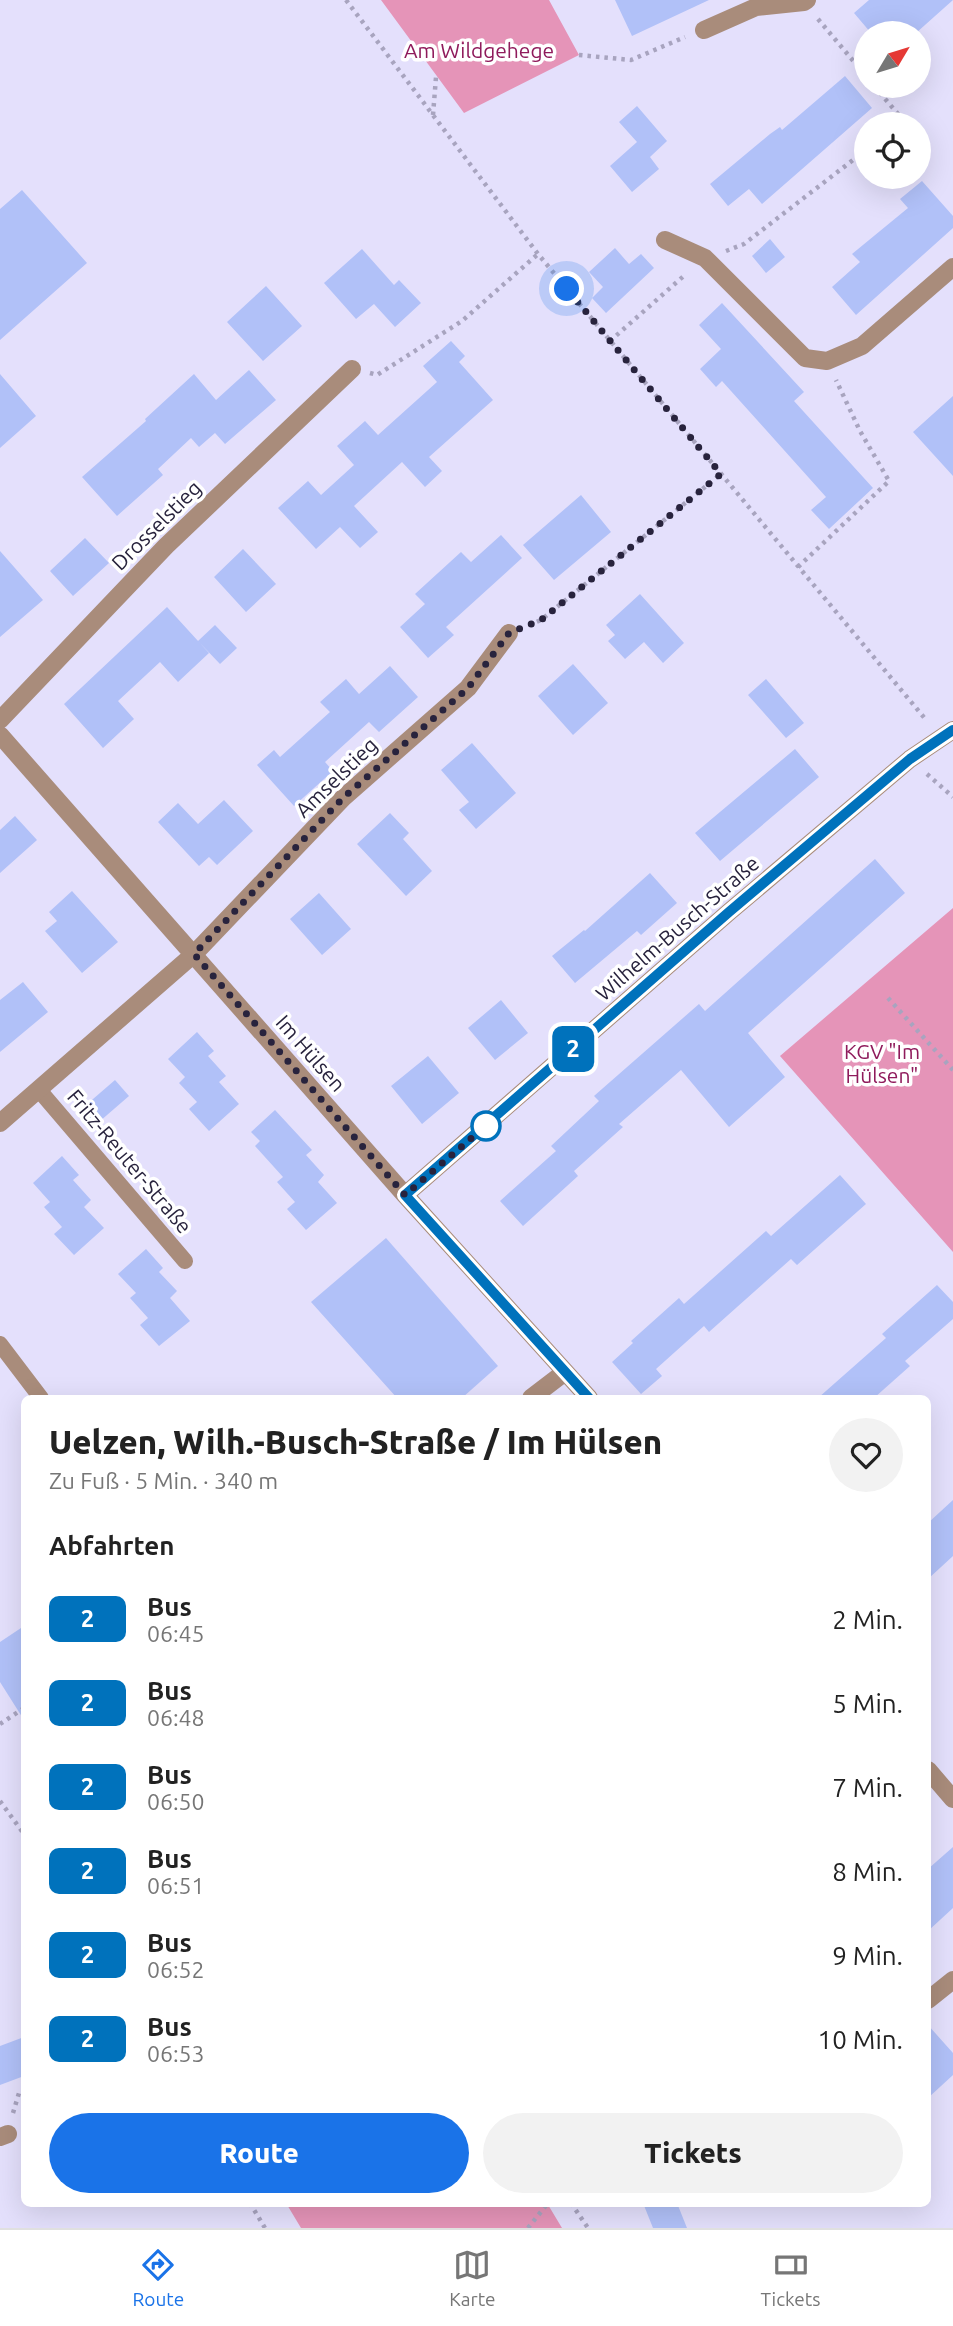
<!DOCTYPE html>
<html lang="de">
<head>
<meta charset="utf-8">
<style>
	:root { --surface:#fff; --page:#f2f2f2; --text:#222; --muted:#767676; --line:#e0e0e0; --accent:#1a73e8 }
	body { margin:0; font-family:Ubuntu,sans-serif; background:var(--page); color:var(--text); height:100vh; display:flex; flex-direction:column; font-size:26px; white-space:nowrap }
	* { box-sizing:border-box; margin:0 }
	p { font-size:23px; color:var(--muted) }
	.icon { flex:none; width:38px; height:38px; fill:none; stroke:currentColor; stroke-width:2; stroke-linecap:round; stroke-linejoin:round }
	.map { position:relative; flex:1; overflow:hidden }
	.details { position:absolute; left:21px; top:1395px; width:910px; height:812px; display:flex; flex-direction:column; background:var(--surface); border-radius:10px; box-shadow:0 7px 28px #0002 }
	.details>* { flex:none }
	.badge { padding:0 14px; border-radius:10px; font-size:24px; line-height:46px }
	.needle { width:46px; rotate:52deg }
	.tools { position:absolute; left:854px; top:21px; display:grid; gap:14px }
	.tools a { display:grid; place-items:center; width:77px; height:77px; border-radius:50%; background:var(--surface); box-shadow:0 7px 28px #0002; font-size:35px }
	.you { position:absolute; width:35px; height:35px; margin:-18px; border:5px solid #fff; border-radius:50%; background:#1a73e8; box-shadow:0 0 0 10px #1a73e833 }
	.map>.badge { position:absolute; translate:-50% -50%; box-shadow:0 0 0 4px #fff }
	h2 { padding:0 28px; font-size:26px; line-height:63px }
	.round { display:grid; place-items:center; flex:none; width:74px; height:74px; border-radius:37px; background:var(--page) }
	.headline { display:flex; align-items:center; justify-content:space-between; height:119px; padding:0 28px }
	h1 { font-size:33px; font-weight:800; line-height:52px }
	.primary-button { display:flex; gap:14px; margin-top:auto; padding:14px 28px }
	.primary-button a { flex:1; height:80px; border-radius:42px; background:var(--accent); color:#fff; font-size:28px; font-weight:800; line-height:80px; text-align:center }
	.primary-button a+a { background:var(--page); color:var(--text) }
	ul { padding:0; list-style:none }
	li { display:flex; align-items:center; gap:21px; height:84px; padding:0 28px }
	li div { flex:1 }
	li b { display:block; font-size:26px }
	li em { font-style:normal }
	li .badge { min-width:77px; font-weight:700; text-align:center }
	.dock { display:flex; justify-content:space-around; align-items:center; height:98px; border-top:2px solid var(--line); background:var(--surface); font-size:19px; color:var(--muted) }
	.dock a { display:grid; justify-items:center; gap:4px }
	.dock .on { color:var(--accent) }
	.map>svg:first-child { display:block }
	.green { fill:#e594b8 }
	.building { fill:#b1c1f8 }
	.lines { fill:none; stroke-linecap:round; stroke-linejoin:round }
	.path { stroke:#a8a4bf; stroke-width:4.5; stroke-dasharray:3.5 5; stroke-linecap:butt }
	.service { stroke:#a98c7b; stroke-width:16 }
	.minor { stroke:#a98c7b; stroke-width:18 }
	.line-casing { stroke:#fff; stroke-width:16 }
	.line { stroke:#0072bc; stroke-width:10 }
	.walk { stroke:#28233d; stroke-width:7; stroke-dasharray:0 12.6 }
	.stop-dot { fill:#fff; stroke:#0072bc; stroke-width:3.5 }
	.labels { text-anchor:middle; dominant-baseline:central; stroke-width:7; stroke-linejoin:round; paint-order:stroke }
	.park-label { font-size:21px; fill:#8f1b5c; stroke:#fff }
	.street-label { font-size:21px; fill:#28233d; stroke:#fff }
</style>
</head>
<body>
<div class="map">
<svg width="953" height="2228" viewBox="0 0 953 2228">
	<rect width="100%" height="100%" fill="#e4e0fc"/>
	<path class="green" d="M381 0H549L579 55 464 113Z
		M953 908V1252L780 1056Z
		M286 2203H547L562 2228H301Z"/>
	<path class="building" d="M615 0H709L632 36Z
		M869 0H953L916 33H871L854 13Z
		M845 76 872 108 762 204 749 189 728 206 710 184 770 134 780 127 782 130Z
		M637 106 667 141 650 157 659 169 632 192 610 166 637 142 619 122Z
		M922 181 953 216V228L856 315 832 287 860 262 852 254 908 208 900 199Z
		M22 190 87 263 0 340V209Z
		M770 239 785 257 766 273 752 256Z
		M615 248 629 264 641 254 654 268 606 313 592 298 603 287 589 272Z
		M362 249 394 285 399 280 421 303 395 327 374 304 356 319 324 283Z
		M266 286 302 326 263 361 227 322Z
		M722 303 804 392 794 401 873 488 829 529 811 510 826 497 722 381 716 387 700 369 721 349 699 325Z
		M451 341 465 356 459 362 493 400 429 457 442 471 425 487 402 462 354 506 378 532 360 548 340 527 316 549 278 508 308 481 321 495 354 465 337 446 365 421 378 435 437 382 423 366Z
		M249 370 276 400 225 444 215 433 199 447 191 438 158 469 163 475 117 516 82 477 146 421 145 419 194 374 216 400Z
		M0 374 36 416 0 448Z
		M953 396V476L913 432Z
		M581 495 611 532 554 580 523 545Z
		M501 535 522 558 446 627 454 635 428 658 400 627 425 604 415 594 461 552 471 562Z
		M85 538 109 563 73 596 50 571Z
		M243 549 276 584 246 612 214 577Z
		M0 551 43 600 0 637Z
		M640 594 684 643 663 663 644 642 625 659 608 641 615 635 606 625Z
		M167 607 209 653 178 682 160 662 118 701 134 719 103 748 64 704Z
		M215 625 237 648 220 664 198 641Z
		M573 664 608 703 573 735 538 696Z
		M390 666 418 697 379 732 369 722 325 762 333 771 294 806 257 765 274 750 280 757 330 712 320 702 346 679 359 694Z
		M766 679 804 723 786 738 748 695Z
		M472 743 516 793 476 829 459 810 469 802 441 770Z
		M795 749 819 777 720 861 695 833Z
		M224 800 253 831 217 865 209 857 199 866 158 822 178 803 198 824Z
		M390 813 409 833 403 839 432 871 406 896 357 844Z
		M15 816 37 840 0 873V830Z
		M875 859 905 893 748 1033 785 1077 729 1127 681 1070 619 1124 623 1127 574 1171 578 1176 523 1226 500 1201 556 1151 551 1146 599 1101 594 1096 699 1004 705 1011Z
		M650 873 677 903 641 935 637 931 575 983 552 956 584 930 585 931Z
		M72 891 118 942 82 973 45 931 57 921 49 912Z
		M319 893 351 929 322 955 290 919Z
		M23 982 48 1012 0 1052V1000Z
		M501 1000 528 1033 495 1060 468 1028Z
		M197 1032 214 1051 208 1056 226 1076 219 1082 239 1104 209 1131 189 1109 197 1102 179 1083 185 1077 168 1059Z
		M428 1056 459 1093 422 1124 391 1086Z
		M115 1080 129 1096 92 1128 78 1112Z
		M275 1110 312 1150 306 1155 324 1175 318 1182 337 1203 306 1230 287 1209 295 1202 277 1182 283 1177 255 1146 260 1141 251 1132Z
		M62 1156 79 1175 73 1180 91 1200 84 1207 104 1228 74 1255 54 1234 62 1227 44 1207 50 1202 33 1183Z
		M840 1175 866 1204 797 1265 791 1259 709 1332 704 1326 656 1369 662 1376 641 1394 612 1362 633 1343 631 1341 679 1298 684 1304 766 1231 771 1236Z
		M386 1238 498 1366 462 1398H397L311 1302Z
		M146 1249 163 1268 159 1272 177 1291 170 1298 190 1321 159 1346 140 1325 148 1318 130 1298 136 1293 118 1274Z
		M937 1285 953 1302V1319L905 1361 910 1366 874 1398H818L886 1338 882 1334Z
		M953 1500V1556L928 1579V1523Z
		M24 1626V1720L0 1682V1642Z
		M953 1847V1908L928 1931V1869Z
		M928 2025 953 2053V2075L928 2098Z
		M24 2037V2076L0 2085V2046Z
		M643 2203H677L687 2228H653Z"/>
	<g class="lines">
		<path class="path" d="M346 0 538 254 927 721
			M818 19 866 76
			M579 55 631 60 685 37
			M874 86 904 121 900 124
			M433 115 436 77
			M726 251 744 244 866 150
			M610 341 686 274
			M370 373 377 375 462 321 538 254
			M798 567 889 481 860 431 836 380
			M529 625 541 620 721 474
			M927 774 953 797
			M888 998 953 1070
			M0 1724 24 1708
			M0 1801 24 1834
			M13 2113 19 2093 24 2091
			M250 2203 265 2228
			M571 2203 588 2228
			M528 2228 548 2203"/>
		<path class="service" d="M39 1090 185 1261
			M0 1344 41 1398"/>
		<path class="minor" d="M704 30 756 7 804 2 807 0
			M665 240 705 258 805 358 827 361 862 346 953 267
			M0 720 166 546 352 369
			M0 735 405 1195 589 1398
			M0 1123 194 954 343 798 468 688 509 633
			M405 1195 729 912 910 759 953 730
			M531 1398 565 1372
			M928 1770 953 1799
			M928 2000 953 1980
			M0 2137 8 2134"/>
	</g>
	<g class="lines">
		<defs>
			<path id="line" d="M589 1398 405 1195 729 912 910 759 953 730"/>
		</defs>
		<use href="#line" class="line-casing"/>
		<use href="#line" class="line"/>
		<path class="walk" d="M486 1126 488 1124 405 1195 194 954 343 798 468 688 509 633 541 620 721 474 567 289"/>
	</g>
	<circle class="stop-dot" cx="486" cy="1126" r="14"/>
	<g class="labels">
		<g class="park-label">
			<text x="479" y="50">Am Wildgehege</text>
			<text x="882" y="1051">KGV "Im<tspan x="882" dy="24">Hülsen"</tspan></text>
		</g>
		<g class="street-label">
			<text transform="translate(156 525) rotate(-45)">Drosselstieg</text>
			<text transform="translate(336 777) rotate(-44)">Amselstieg</text>
			<text transform="translate(677 928) rotate(-41)">Wilhelm-Busch-Straße</text>
			<text transform="translate(311 1053) rotate(49)">Im Hülsen</text>
			<text transform="translate(130 1161) rotate(50)">Fritz-Reuter-Straße</text>
		</g>
	</g>
</svg>
<div class="tools">
<a><svg class="needle" viewBox="-14 -14 28 28"><path d="M0-13l5 13h-10z" fill="#e53935"/><path d="M0 13l5-13h-10z" fill="#767676"/></svg></a>
<a><svg class="icon" aria-label="locate" viewBox="0 0 24 24"><circle cx="12" cy="12" r="6"/><path d="M12 2v4M12 18v4M2 12h4M18 12h4"/></svg></a>
</div>
<div class="you" style="left:567px;top:289px"></div>
<b class="badge" style="left:573px;top:1049px;background:#0072bc;color:#fff">2</b>
<section class="details">
<div class="headline"><div><h1>Uelzen, Wilh.-Busch-Straße / Im Hülsen</h1><p>Zu Fuß · 5 Min. · 340 m</p></div><a class="round"><svg class="icon" aria-label="heart" viewBox="0 0 24 24"><path d="M12 20l-8-8c-3-5 5-10 8-4 3-6 11-1 8 4z"/></svg></a></div>
<h2>Abfahrten</h2>
<ul>
<li><span class="badge" style="background:#0072bc;color:#fff">2</span><div><b>Bus</b><p>06:45</p></div><em>2 Min.</em></li>
<li><span class="badge" style="background:#0072bc;color:#fff">2</span><div><b>Bus</b><p>06:48</p></div><em>5 Min.</em></li>
<li><span class="badge" style="background:#0072bc;color:#fff">2</span><div><b>Bus</b><p>06:50</p></div><em>7 Min.</em></li>
<li><span class="badge" style="background:#0072bc;color:#fff">2</span><div><b>Bus</b><p>06:51</p></div><em>8 Min.</em></li>
<li><span class="badge" style="background:#0072bc;color:#fff">2</span><div><b>Bus</b><p>06:52</p></div><em>9 Min.</em></li>
<li><span class="badge" style="background:#0072bc;color:#fff">2</span><div><b>Bus</b><p>06:53</p></div><em>10 Min.</em></li>
</ul>
<div class="primary-button"><a>Route</a><a>Tickets</a></div>
</section>
</div>
<nav class="dock">
<a class="on"><svg class="icon" aria-label="directions" viewBox="0 0 24 24"><path d="M12 3l9 9-9 9-9-9zM9 14v-3h6M13 9l2 2-2 2"/></svg>Route</a>
<a><svg class="icon" aria-label="map" viewBox="0 0 24 24"><path d="M3 6l6-2 6 2 6-2v14l-6 2-6-2-6 2zM9 4v14M15 6v14"/></svg>Karte</a>
<a><svg class="icon" aria-label="tickets" viewBox="0 0 24 24"><path d="M3 7h18v10H3zM15 7v10"/></svg>Tickets</a>
</nav>
</body>
</html>
